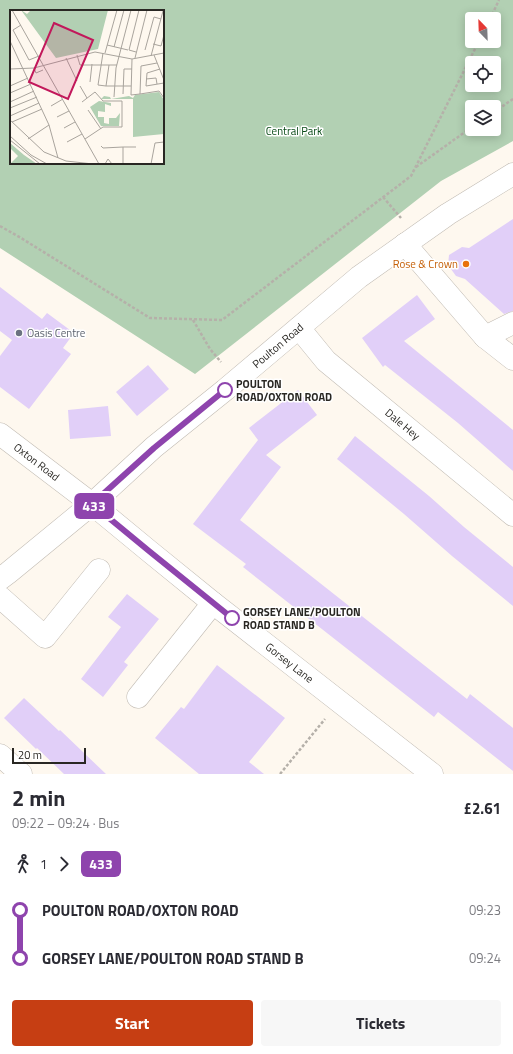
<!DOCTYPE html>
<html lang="en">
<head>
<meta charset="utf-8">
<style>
	:root { --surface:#fff; --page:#f7f7f7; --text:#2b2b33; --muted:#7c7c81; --accent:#c63e13 }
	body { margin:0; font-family:"Titillium Web",sans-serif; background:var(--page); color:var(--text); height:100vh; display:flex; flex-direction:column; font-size:15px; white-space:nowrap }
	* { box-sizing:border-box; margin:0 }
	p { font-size:13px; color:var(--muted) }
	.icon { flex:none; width:22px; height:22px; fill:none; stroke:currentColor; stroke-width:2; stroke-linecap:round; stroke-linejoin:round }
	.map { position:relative; height:774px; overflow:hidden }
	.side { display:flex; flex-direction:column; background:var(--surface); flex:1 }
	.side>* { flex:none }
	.badge { padding:0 8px; border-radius:6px; font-size:14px; line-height:26px }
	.needle { width:26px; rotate:337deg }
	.fabs { position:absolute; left:465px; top:12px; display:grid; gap:8px }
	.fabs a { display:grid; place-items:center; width:36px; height:36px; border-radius:4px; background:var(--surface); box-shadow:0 2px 10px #0003; font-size:20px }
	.scale { position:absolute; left:12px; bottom:10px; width:74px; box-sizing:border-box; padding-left:4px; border:2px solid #292723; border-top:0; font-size:11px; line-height:14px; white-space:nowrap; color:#292723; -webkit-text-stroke:3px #fff; paint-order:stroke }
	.map>.badge { position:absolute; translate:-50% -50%; box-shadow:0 0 0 2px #fff }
	.legs { display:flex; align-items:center; gap:6px; height:44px; padding:0 12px; font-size:13px }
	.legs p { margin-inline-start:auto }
	.head { display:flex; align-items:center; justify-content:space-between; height:68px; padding:0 12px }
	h1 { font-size:22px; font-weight:700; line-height:30px }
	.button { display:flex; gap:8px; margin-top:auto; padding:8px 12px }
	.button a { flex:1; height:46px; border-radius:4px; background:var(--accent); color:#fff; font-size:16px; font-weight:700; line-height:46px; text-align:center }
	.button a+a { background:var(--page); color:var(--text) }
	ul { padding:0 12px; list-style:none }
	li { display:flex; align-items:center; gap:14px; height:48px; font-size:15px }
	li i { display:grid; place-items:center; width:6px; height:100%; margin:0 5px; background:currentColor }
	li i::after { content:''; width:10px; height:10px; margin:-5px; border:3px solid; border-radius:50%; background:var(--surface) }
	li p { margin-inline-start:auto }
	li:first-child i { background:linear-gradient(#0000 50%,currentColor 0) }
	li:last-child i { background:linear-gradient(currentColor 50%,#0000 0) }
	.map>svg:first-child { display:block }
	.green { fill:#b2d0b3; fill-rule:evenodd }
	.building { fill:#e1cff8 }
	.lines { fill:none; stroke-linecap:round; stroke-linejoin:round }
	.minor-casing { stroke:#c1bbb3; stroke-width:23 }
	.major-casing { stroke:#c1bbb3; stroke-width:23 }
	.path { stroke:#b5b0a9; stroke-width:2.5; stroke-dasharray:3 2; stroke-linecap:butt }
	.minor { stroke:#fff; stroke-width:22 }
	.major { stroke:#fff; stroke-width:22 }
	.line-1-casing { stroke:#fff; stroke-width:9 }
	.line-1 { stroke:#8e44ad; stroke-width:6 }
	.food-dot { fill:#e8710a; stroke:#fff; stroke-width:1.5 }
	.worship-dot { fill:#6b7280; stroke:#fff; stroke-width:1.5 }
	.stop-1-dot { fill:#fff; stroke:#8e44ad; stroke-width:2 }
	.labels { text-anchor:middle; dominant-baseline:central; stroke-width:3; stroke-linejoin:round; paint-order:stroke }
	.park-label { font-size:11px; fill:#074915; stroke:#fff }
	.food-label { font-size:11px; fill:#c56008; stroke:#fff; text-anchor:end }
	.worship-label { font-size:11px; fill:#5b616d; stroke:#fff; text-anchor:start }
	.street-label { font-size:11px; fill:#292723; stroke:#fff }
	.stop-label { font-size:11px; font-weight:bold; fill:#292723; stroke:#fff; text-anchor:start }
	.inset-road { fill:none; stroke:#a9a49d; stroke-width:1 }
	.view { fill:#c2185b; fill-opacity:0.15; stroke:#c2185b; stroke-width:2 }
	.inset-edge { fill:none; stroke:#292723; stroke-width:2 }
</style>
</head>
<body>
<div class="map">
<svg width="513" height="774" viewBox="0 0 513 774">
	<rect width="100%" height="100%" fill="#fef8ef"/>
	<path class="green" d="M0 0H513V141L441 181 195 374 0 248ZM11 11H163V163H11ZM472 19H494V41H472ZM472 63H494V85H472ZM472 107H494V129H472Z"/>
	<path class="building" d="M513 219V311L504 314 465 279 456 276 448 265 449 255 462 247 469 248Z
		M0 287 42 319 47 313 74 333 63 348 71 354 29 409 0 387V356L12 340 0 331Z
		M417 295 435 319 404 341 513 430V471L458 423 385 365 383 367 362 338Z
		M148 365 169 389 137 416 116 392Z
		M298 390 317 415 266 455 281 467 240 520 467 699 470 694 513 728V771L438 712 434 717 243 567 246 564 193 524 258 440 249 428Z
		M108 406 111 436 70 439 68 410Z
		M355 436 429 496 464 527 513 567V606L452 556 404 514 337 459Z
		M127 594 159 619 124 662 128 665 103 697 81 679 121 627 108 617Z
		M217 665 285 718 249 762 264 774H199L155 738 181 707 184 709Z
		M24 698 59 731 60 730 106 774H64L37 748 36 749 4 718Z"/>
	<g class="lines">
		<defs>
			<g id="minor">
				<path d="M405 244 485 337 513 323"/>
				<path id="s1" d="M299 328 326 361 513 515"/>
				<path d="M485 337 513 359"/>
				<path d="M0 597 45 637 99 570"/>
				<path d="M138 697 213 603"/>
				<path d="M0 755 21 774"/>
			</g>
			<g id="major">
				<path id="s2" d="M0 434 92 504 149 551 213 603 432 774"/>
				<path id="s3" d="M0 579 8 573 92 504 154 447 225 390 359 277 448 214 513 174"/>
			</g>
		</defs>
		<use href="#minor" class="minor-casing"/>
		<use href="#major" class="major-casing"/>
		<path class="path" d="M490 19 499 0
			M494 112 513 99
			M416 167 472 127
			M383 197 401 218
			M0 226 21 238 150 318 222 320 411 176 479 41
			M193 320 210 349 221 362
			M280 774 325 719"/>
		<use href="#minor" class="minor"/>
		<use href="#major" class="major"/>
	</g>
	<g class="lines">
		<defs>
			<path id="line-1" d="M225 390 154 448 92 504 149 551 232 618"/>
		</defs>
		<use href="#line-1" class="line-1-casing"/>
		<use href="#line-1" class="line-1"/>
	</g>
	<circle class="food-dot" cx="466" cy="264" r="4"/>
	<circle class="worship-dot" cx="19" cy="333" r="4"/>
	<g class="stop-1-dot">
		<circle cx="225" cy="390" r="7"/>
		<circle cx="232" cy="618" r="7"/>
	</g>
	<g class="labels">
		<g class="park-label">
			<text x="294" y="131">Central Park</text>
		</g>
		<g class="food-label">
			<text x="458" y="264">Rose &amp; Crown</text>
		</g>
		<g class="worship-label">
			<text x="27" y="333">Oasis Centre</text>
		</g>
		<g class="street-label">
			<text stroke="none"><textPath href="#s3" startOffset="363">Poulton Road</textPath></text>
			<text stroke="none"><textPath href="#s1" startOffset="142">Dale Hey</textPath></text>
			<text stroke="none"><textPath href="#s2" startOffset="46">Oxton Road</textPath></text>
			<text stroke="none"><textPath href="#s2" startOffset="369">Gorsey Lane</textPath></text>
		</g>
		<g class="stop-label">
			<text x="236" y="384">POULTON<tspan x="236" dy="13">ROAD/OXTON ROAD</tspan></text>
			<text x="243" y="612">GORSEY LANE/POULTON<tspan x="243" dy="13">ROAD STAND B</tspan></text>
		</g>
	</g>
	<g transform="translate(10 10)">
		<rect width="154" height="154" fill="#fef8ef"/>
		<path d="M11 0 17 4 21 0H98L88 39 46 48ZM149 82 154 90V124L123 127V89H91L94 86 100 87 101 89 119 86 123 88 125 85ZM89 91 101 93V96L95 94V102L88 101V107H94V113L99 114V108H106L110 103 109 116H91L80 97ZM0 133 14 145 27 154H0L8 146 0 138Z" fill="#b2d0b3"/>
		<path class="inset-road" d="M2 0 89 154M11 15 3 20 19 50 29 46M0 31 39 115 48 148M143 34 151 36 154 25M97 35 118 40M104 37 114 0M135 40 144 7 151 9M126 42 119 40 129 0M93 43 88 75 96 76M95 43 107 0M67 45 70 55H107M144 45 154 70M141 46 153 1M56 48 67 71M125 48 137 0M122 49 121 85 130 84 131 56 147 53M99 55 96 76H121M24 58 26 63 33 60M0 59 24 58 85 42 122 49 154 43M150 59 137 63 136 76 154 73M136 69 146 68 147 74M80 72 82 54M0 76 18 68M70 76 77 88M0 83 21 74M113 84 114 59H122M130 84 149 81 154 88M104 87 106 58 121 0M0 92 24 81M72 92 85 82 93 91H112V117H93L75 129M41 96 53 89M0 98 27 87M78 100 91 119M0 106 29 93M47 107 59 101M0 110 34 142 56 151 83 154M2 112 32 99M54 118 65 112M0 126 21 145 37 154M18 129 39 115M0 130 30 154M57 132 72 124M91 136 93 138 113 137M95 154 98 149 102 154M113 154V137H126M141 154 145 133 154 132"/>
		<path class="view" d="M44 13 83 30 58 89 19 72Z"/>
		<rect width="154" height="154" class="inset-edge"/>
	</g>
</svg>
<div class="fabs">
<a><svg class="needle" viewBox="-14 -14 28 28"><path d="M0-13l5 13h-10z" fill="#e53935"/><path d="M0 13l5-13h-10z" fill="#7c7c81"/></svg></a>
<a><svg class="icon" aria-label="locate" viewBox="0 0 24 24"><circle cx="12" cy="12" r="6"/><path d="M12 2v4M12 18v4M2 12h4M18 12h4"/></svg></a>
<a><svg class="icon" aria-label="layers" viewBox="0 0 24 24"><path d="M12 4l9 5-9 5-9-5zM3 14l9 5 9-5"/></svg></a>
</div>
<div class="scale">20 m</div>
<b class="badge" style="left:94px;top:506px;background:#8e44ad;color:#fff">433</b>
</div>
<section class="side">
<div class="head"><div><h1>2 min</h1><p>09:22 – 09:24 · Bus</p></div><b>£2.61</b></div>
<div class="legs"><svg class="icon" aria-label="walk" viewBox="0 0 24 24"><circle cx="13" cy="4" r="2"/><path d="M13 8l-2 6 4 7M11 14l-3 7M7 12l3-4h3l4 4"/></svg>1<svg class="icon" aria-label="forward" viewBox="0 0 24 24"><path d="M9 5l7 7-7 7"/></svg><b class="badge" style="background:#8e44ad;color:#fff">433</b></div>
<ul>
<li><i style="color:#8e44ad"></i><b>POULTON ROAD/OXTON ROAD</b><p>09:23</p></li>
<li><i style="color:#8e44ad"></i><b>GORSEY LANE/POULTON ROAD STAND B</b><p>09:24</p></li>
</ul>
<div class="button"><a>Start</a><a>Tickets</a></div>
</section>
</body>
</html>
